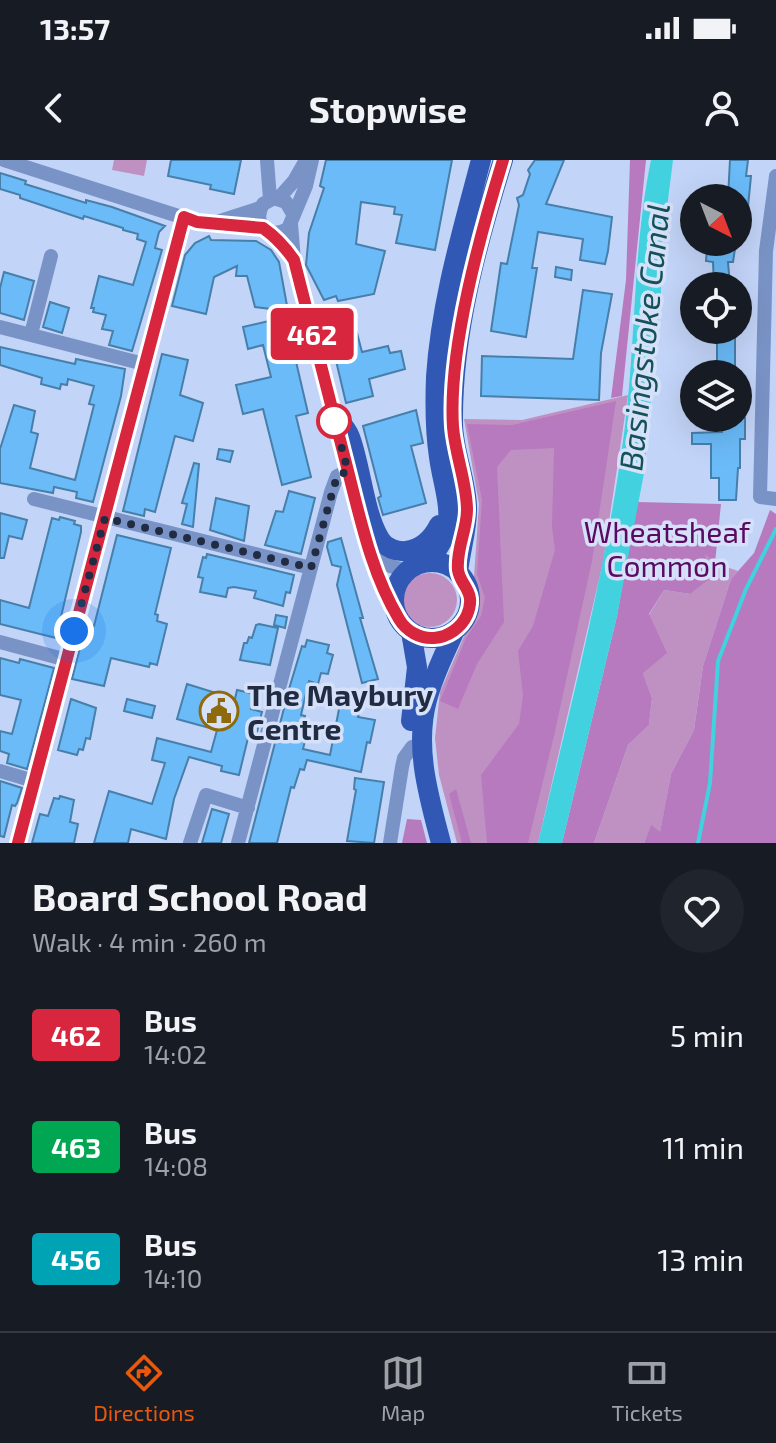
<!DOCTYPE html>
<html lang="en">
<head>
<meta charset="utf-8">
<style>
	:root { --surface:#171b24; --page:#20242c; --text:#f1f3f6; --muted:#9ea1a6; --line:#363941; --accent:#ea580c }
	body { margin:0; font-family:"Exo 2",sans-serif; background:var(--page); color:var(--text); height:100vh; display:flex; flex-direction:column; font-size:30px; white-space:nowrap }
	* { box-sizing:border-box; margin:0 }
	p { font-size:26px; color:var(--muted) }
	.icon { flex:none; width:44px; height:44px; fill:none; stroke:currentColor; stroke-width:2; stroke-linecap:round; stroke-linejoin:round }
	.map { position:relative; height:683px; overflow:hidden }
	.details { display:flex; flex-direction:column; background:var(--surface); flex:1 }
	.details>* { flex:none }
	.badge { padding:0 16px; border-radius:6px; font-size:28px; line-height:52px }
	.needle { width:52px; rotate:138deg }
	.fabs { position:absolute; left:680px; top:24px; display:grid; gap:16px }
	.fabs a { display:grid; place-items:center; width:72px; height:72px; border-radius:50%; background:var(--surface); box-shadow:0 8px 32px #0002; font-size:40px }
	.you { position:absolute; width:40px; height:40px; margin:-20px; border:6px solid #fff; border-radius:50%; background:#1a73e8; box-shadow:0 0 0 12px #1a73e833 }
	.map>.badge { position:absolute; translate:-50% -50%; box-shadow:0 0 0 4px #fff }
	.round { display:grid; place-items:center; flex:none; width:84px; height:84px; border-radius:42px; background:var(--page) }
	.summary { display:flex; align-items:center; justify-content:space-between; height:136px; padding:0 32px }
	h1 { font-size:38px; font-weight:700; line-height:60px }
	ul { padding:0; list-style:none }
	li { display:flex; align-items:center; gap:24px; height:112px; padding:0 32px }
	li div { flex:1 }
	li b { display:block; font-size:30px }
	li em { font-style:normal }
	li .badge { min-width:88px; font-weight:700; text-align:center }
	.status { display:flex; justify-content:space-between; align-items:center; height:56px; padding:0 40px; background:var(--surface); direction:ltr }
	.status svg { height:22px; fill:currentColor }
	header { display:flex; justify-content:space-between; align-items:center; height:104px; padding:0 32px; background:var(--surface); font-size:36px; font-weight:700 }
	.menu { display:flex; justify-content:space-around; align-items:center; height:112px; border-top:2px solid var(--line); background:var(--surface); font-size:22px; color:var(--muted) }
	.menu a { display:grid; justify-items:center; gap:4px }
	.menu .current { color:var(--accent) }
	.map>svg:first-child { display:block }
	.green { fill:#bf91c3 }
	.forest { fill:#b87abe }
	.water { fill:#41d1df }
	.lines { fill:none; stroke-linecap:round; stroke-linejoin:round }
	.stream { stroke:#41d1df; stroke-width:4 }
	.building { fill:#6bbbf9; stroke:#477faa; stroke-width:2 }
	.street { stroke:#7a93c6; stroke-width:14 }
	.primary { stroke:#3058b4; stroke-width:20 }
	.line-casing { stroke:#fff; stroke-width:18 }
	.line { stroke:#d7263d; stroke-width:12 }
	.walk { stroke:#212c43; stroke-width:8; stroke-dasharray:0 14.4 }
	.stop-dot { fill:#fff; stroke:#d7263d; stroke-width:4 }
	.labels { text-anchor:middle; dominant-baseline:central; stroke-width:7; stroke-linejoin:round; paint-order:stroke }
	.park-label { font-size:30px; fill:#5a0a62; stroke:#d5e1f9 }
	.poi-label { font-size:30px; font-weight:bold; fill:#212c43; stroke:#d5e1f9; text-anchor:start }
	.water-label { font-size:32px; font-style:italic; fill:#155157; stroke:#d5e1f9 }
</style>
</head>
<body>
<div class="status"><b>13:57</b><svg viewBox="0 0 49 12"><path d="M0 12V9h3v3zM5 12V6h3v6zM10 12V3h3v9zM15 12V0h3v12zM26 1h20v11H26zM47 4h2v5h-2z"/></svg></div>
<header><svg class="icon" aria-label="back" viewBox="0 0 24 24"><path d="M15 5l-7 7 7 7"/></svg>Stopwise<svg class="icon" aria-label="person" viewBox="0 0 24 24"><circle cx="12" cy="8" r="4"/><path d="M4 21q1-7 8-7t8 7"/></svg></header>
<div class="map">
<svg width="776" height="683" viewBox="0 0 776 683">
	<rect width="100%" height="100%" fill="#c2d4f8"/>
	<path class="green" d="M114 0H147L144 16 112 10Z
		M628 235 603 402 538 683H457L439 615 435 578 440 532 465 474 477 456 479 443 474 417 479 344 464 259 522 260Z
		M704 392 715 403 738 411 731 419 703 506 694 570 671 614 660 673 651 666 644 683H594L628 585 649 565 652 538 643 513 649 455 664 430 690 434Z
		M403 440a27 27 0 1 1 54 0a27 27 0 1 1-54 0Z"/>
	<path class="forest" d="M630 0H646L622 236 611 238 626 120Z
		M616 241 592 401 554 576 528 683H487L481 615 519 564 523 535 518 491 533 466 555 390 552 367 554 288 511 290 497 307 504 462 477 504 458 549 440 541 466 478 481 456 485 438 477 414 482 340 467 264 512 265Z
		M637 342 721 344 715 403 705 394 709 419 690 434 664 430 649 454 667 493 643 513 652 538 649 565 628 585 594 683H562L617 456Z
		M770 350 776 354V683H644L651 665 660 672 671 614 694 570 703 506 731 419 754 393Z
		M456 629 471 683H462L449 634Z
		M407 659 421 660 427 683H402Z"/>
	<path class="water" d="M651 0H673L663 79 660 89 661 135 644 313 617 456 562 683H538C571 545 607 407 625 266 636 178 633 87 651 0Z"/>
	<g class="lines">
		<path class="stream" d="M698 683 710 623 718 501 746 429 776 369"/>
	</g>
	<path class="building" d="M171 0H241L234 34 210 29 211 25 168 16Z
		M326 0H452L435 90 396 83 402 55 394 54 395 47 361 42 356 84 385 91 374 134 338 141 336 136 324 140 306 105 309 73 324 28 320 26Z
		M535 0H564L546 44 612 57 608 91 605 104 580 100 583 79 538 72 532 108H537L526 177 491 171 501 103 507 104 519 45 517 38 523 35 530 14 528 10Z
		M730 0H748L746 16H751L745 77H738V38H728Z
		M0 13 26 21 25 24 86 43V40L112 47 165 66 159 72 155 88 162 90 132 191 109 185 113 171 102 169 106 155 93 152 94 148H91L99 116 133 125 146 82 137 79 138 74 123 70V68L84 56 83 59 20 38V35L0 29Z
		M209 76 211 80 256 81 271 90 279 102 288 151 255 147 247 116H236L237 106 214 117 206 154 172 146 185 95 195 83Z
		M715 82H736L733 102H728L730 126H714L713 102 706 101 707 88H714Z
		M556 107 572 110 571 120 555 117Z
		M4 112 34 121 24 160 0 153V128Z
		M583 130 612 134 601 193 599 240 481 236 482 196 573 199Z
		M50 142 69 148 62 173 43 167Z
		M290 156 298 192 294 193 308 253 296 256 311 317 282 325 263 249 243 254 236 225 271 217 263 185 248 189 243 167Z
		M717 170H735V214H717Z
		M357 173 362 192 388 186 390 193 401 191 405 209 369 219 373 236 346 243 333 188 327 189 325 180Z
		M0 187 75 204 76 199 125 209 121 236 93 342 76 338 77 332 54 327 53 333 0 323V289L14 245 35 251 31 272 38 274 30 308 75 320 94 245 89 244 94 226 68 219 67 225 61 224 60 229 41 224 42 218 0 205Z
		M162 194 188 200 180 235 203 243 193 281 175 276 155 352 145 349 144 356 123 351Z
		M416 250 423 283 411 286 426 343 383 355 378 338 381 336 363 266Z
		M722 258H745V279H740V308H738L736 340H719V318H711V284H692V273L722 272Z
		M219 289 233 291 230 302 217 299Z
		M194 303 199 304 193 367 182 364 187 344 182 343Z
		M289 331 315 338 301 394 265 385 276 351 283 352Z
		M216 338 249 346 244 381 210 370Z
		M0 353 27 360 22 379 9 376 4 398H0Z
		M60 357 75 361 74 364 81 366V372L56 478 0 464V440L29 448 52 358 59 360Z
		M117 375 171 388 155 454 158 455 157 461 167 464 157 505 150 503 149 507 111 498 104 526 72 519 86 464 94 466Z
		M341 378 363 458H360L378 519 362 523 337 425 341 407 332 405 327 387 328 382Z
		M207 394 294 415 290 433 286 432 283 446 254 438 256 431 234 427 228 428 226 437 200 432 203 418 198 417 203 397 206 398Z
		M276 455 287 457 285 468 274 465Z
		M259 464 278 468 270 505 240 500 244 483H247L249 477 252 478 256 465Z
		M307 480 329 485 327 493 333 495 328 514 321 513 318 524 309 521 301 555 305 556 299 579 305 581 303 589 330 595 340 544 360 548 358 557 375 560 370 583 367 582 361 612 307 600 304 610 300 609 294 628 291 627 277 683H249L289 529 302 486 305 487Z
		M0 498 19 503 20 499 54 508 27 609 7 603 9 594 0 591V571L12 574 21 540 0 535Z
		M187 524 235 539 237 530 255 534 251 549 262 552 255 580 248 578 239 615 221 611 222 606 189 597 174 639 166 679 131 669 128 683H94L109 631 152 644 165 603 152 600 157 578 211 592 217 570 177 559Z
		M71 539 96 548 90 579 86 578 83 590 79 589 77 595 58 590Z
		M127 539 155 546 152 558 124 551Z
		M355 618 384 622 374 683 347 681 356 630 354 629Z
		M0 621 22 628 17 643 15 646 12 645 4 677 0 676Z
		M60 636 74 640 70 662 78 664 74 683H32L40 654 48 656 54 638 59 639Z
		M212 649 229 654 221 683H202Z"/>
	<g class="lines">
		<path class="street" d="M4 0 197 62 263 68
			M267 0 270 39
			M776 16 766 91 760 337 776 339
			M278 39 294 21 306 0
			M293 54 286 42 274 38 263 44C252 64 268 80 288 69L306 26 312 0
			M214 63 260 48
			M291 64 294 100 372 403 394 446
			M0 167 144 204
			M31 174 51 96
			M34 339 311 408
			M369 388 390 406 408 411
			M0 482 67 500
			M0 611 34 621
			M18 683 184 57
			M190 683 206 635 248 648
			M238 683 331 332 337 316 348 311
			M390 683 402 607 404 598 412 587"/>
		<path class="primary" d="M332 252C338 260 347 268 350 277 361 306 364 353 380 379 385 388 397 392 406 391 422 389 432 379 439 365
			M429 402C435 392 444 381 447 370 452 346 442 321 439 297 435 271 435 243 436 217 441 142 462 72 481 0
			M394 440a38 38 0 1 1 76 0a38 38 0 1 1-76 0Z
			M458 413C460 391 468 368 467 346 466 318 453 291 453 263 452 174 477 84 503 0
			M411 472 417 507 411 561
			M441 683C429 637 414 588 427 540 433 516 445 493 455 470"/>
	</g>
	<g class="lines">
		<defs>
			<path id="line" d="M18 683 184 57 197 62 263 68C276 77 285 87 294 100 312 171 330 241 348 311 361 362 372 414 399 459 406 471 420 479 434 478 448 477 461 468 467 455 477 431 460 426 458 410 456 389 467 370 467 350 467 323 455 294 453 267 448 189 480 75 503 0"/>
		</defs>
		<use href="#line" class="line-casing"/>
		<use href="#line" class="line"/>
		<path class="walk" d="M74 471 105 358 311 408 337 316 348 311 332 252 338 260 334 261"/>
	</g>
	<defs>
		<symbol id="civic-ring" viewBox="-11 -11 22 22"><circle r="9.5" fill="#d5e1f9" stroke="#8e6a0d" stroke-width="1.5"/><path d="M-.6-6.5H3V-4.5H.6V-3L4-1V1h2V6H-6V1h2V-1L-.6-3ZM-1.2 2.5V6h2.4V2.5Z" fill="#8e6a0d"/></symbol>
	</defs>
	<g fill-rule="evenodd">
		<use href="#civic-ring" x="197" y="529" width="44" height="44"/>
	</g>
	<circle class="stop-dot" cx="334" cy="261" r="16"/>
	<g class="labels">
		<g class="park-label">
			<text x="667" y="371">Wheatsheaf<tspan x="667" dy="34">Common</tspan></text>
		</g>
		<g class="poi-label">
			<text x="247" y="534">The Maybury<tspan x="247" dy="34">Centre</tspan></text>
		</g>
		<g class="water-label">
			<text transform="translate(643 177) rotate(-84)">Basingstoke Canal</text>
		</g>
	</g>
</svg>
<div class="fabs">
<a><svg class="needle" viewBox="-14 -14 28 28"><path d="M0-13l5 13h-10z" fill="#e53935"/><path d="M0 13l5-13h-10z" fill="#9ea1a6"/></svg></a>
<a><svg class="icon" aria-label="locate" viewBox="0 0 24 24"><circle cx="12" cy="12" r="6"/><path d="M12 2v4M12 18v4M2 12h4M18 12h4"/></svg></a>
<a><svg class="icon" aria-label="layers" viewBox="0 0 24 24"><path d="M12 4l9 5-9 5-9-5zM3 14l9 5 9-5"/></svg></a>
</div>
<div class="you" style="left:74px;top:471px"></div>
<b class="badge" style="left:312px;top:174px;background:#d7263d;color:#fff">462</b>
</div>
<section class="details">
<div class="summary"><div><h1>Board School Road</h1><p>Walk · 4 min · 260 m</p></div><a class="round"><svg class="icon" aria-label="heart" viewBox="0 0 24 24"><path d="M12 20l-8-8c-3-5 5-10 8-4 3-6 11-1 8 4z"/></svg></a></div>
<ul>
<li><span class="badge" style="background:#d7263d;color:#fff">462</span><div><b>Bus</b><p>14:02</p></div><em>5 min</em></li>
<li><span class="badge" style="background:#00a651;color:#fff">463</span><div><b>Bus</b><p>14:08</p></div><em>11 min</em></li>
<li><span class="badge" style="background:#00a3b4;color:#fff">456</span><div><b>Bus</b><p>14:10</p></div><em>13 min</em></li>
</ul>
</section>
<nav class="menu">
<a class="current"><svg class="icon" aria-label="directions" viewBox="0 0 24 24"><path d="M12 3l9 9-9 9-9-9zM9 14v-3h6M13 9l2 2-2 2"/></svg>Directions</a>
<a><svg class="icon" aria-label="map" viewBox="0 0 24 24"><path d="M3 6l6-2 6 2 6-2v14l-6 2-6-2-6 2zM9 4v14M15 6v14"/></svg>Map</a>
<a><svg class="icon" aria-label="tickets" viewBox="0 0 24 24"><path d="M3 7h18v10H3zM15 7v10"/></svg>Tickets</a>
</nav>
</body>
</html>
